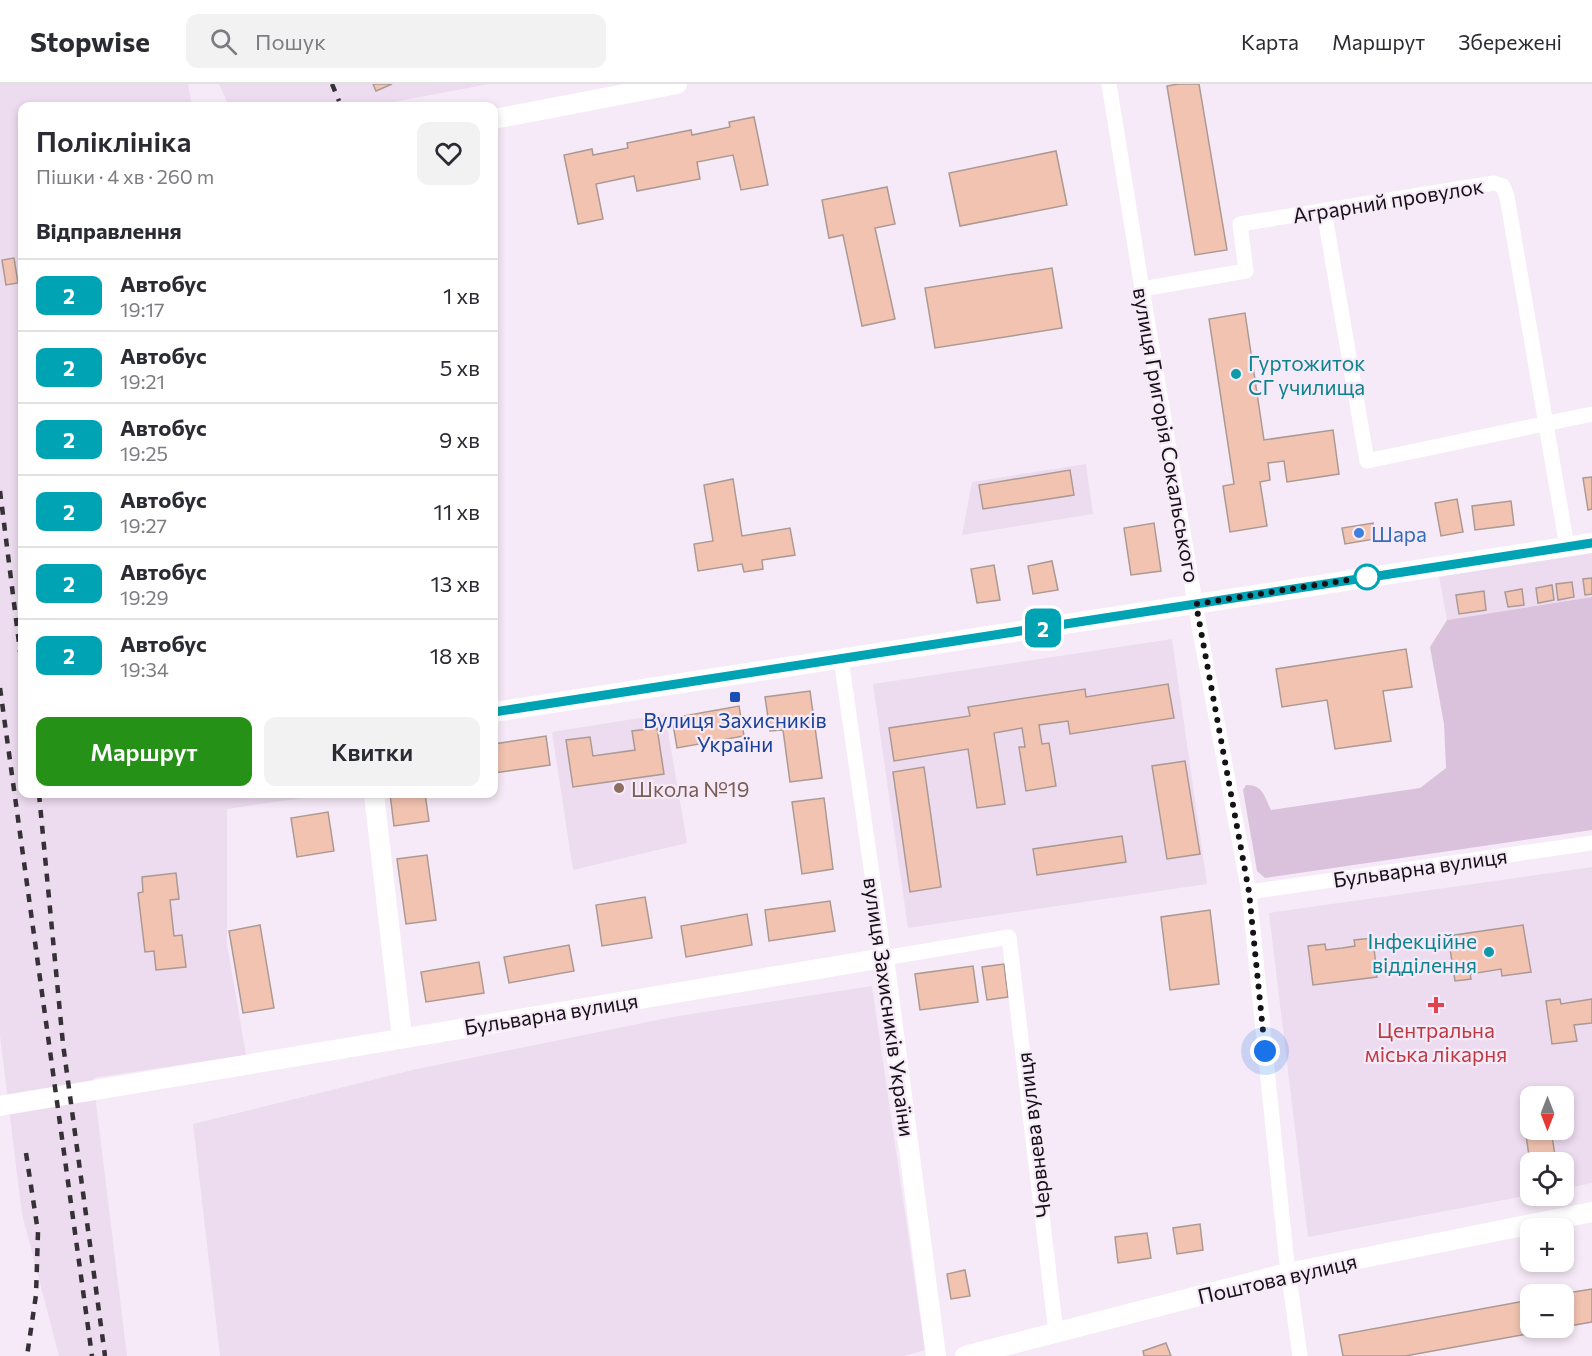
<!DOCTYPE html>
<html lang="uk">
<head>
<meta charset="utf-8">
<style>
	:root { --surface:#fff; --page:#f2f2f3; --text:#2b2b33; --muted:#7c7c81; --line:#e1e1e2; --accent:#259117 }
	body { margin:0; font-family:Commissioner,sans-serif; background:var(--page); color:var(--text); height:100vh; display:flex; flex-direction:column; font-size:22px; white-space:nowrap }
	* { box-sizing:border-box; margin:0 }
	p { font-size:20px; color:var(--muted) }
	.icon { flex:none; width:33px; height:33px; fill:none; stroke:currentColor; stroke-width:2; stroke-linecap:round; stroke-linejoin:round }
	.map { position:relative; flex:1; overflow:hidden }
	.side { position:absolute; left:18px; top:18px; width:480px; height:696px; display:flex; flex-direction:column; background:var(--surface); border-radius:12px; box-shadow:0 3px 9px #0003 }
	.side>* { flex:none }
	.badge { padding:0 12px; border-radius:9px; font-size:21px; line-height:39px }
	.needle { width:39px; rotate:180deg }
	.buttons { position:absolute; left:1520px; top:1002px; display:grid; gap:12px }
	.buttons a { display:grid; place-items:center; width:54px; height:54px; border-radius:12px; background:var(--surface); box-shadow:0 3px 9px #0003; font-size:30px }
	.you { position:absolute; width:30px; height:30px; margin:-15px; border:4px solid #fff; border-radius:50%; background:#1a73e8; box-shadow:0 0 0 9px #1a73e833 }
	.map>.badge { position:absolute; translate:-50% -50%; box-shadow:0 0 0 3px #fff }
	h2 { padding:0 18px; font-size:22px; line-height:54px }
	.round { display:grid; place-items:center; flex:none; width:63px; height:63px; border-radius:12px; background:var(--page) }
	.overview { display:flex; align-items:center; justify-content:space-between; height:102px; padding:0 18px }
	h1 { font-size:28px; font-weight:600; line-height:45px }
	.primary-button { display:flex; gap:12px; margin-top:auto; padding:12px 18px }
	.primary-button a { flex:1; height:69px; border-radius:12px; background:var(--accent); color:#fff; font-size:24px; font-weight:600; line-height:69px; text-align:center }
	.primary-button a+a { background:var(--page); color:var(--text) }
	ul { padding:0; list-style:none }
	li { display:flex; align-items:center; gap:18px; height:72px; padding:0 18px; border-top:2px solid var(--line) }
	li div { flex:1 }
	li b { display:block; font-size:22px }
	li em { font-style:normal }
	li .badge { min-width:66px; font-weight:700; text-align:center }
	header { display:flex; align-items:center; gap:36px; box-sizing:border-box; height:84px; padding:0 30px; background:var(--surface); border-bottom:2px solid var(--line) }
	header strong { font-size:28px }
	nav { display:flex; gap:33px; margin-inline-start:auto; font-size:21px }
	.search { width:420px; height:54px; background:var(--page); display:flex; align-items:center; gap:15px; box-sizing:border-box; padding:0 21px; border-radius:12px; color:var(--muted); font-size:22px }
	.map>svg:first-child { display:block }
	.built { fill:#eddbef; fill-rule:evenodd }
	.green { fill:#dac2dc }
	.building { fill:#f2c3b1; stroke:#ab9993; stroke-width:1.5 }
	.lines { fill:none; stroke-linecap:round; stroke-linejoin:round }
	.minor { stroke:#fff; stroke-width:15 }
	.tertiary { stroke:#fff; stroke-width:20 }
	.rail { stroke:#363037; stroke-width:4.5; stroke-dasharray:8 8; stroke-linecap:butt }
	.line-casing { stroke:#fff; stroke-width:14 }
	.line { stroke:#00a3b4; stroke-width:9 }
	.walk { stroke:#151116; stroke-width:6; stroke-dasharray:0 10.8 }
	.culture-dot { fill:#0f9aa8; stroke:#f7eaf8; stroke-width:2 }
	.shop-dot { fill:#3f7fe0; stroke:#f7eaf8; stroke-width:2 }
	.stop-dot { fill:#fff; stroke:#00a3b4; stroke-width:3 }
	.transit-dot { fill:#1a4fb4; stroke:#f7eaf8; stroke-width:2 }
	.education-dot { fill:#8d6e63; stroke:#f7eaf8; stroke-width:2 }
	.health-dot { fill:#e0444e; stroke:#f7eaf8; stroke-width:2 }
	.labels { text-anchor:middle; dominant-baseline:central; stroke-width:4.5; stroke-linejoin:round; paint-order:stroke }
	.street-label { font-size:21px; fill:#151116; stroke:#f7eaf8 }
	.culture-label { font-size:21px; fill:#0d838f; stroke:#f7eaf8; text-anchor:start }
	.shop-label { font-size:21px; fill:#366cbe; stroke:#f7eaf8; text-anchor:start }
	.transit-label { font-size:21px; fill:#164399; stroke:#f7eaf8 }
	.education-label { font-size:21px; fill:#785e54; stroke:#f7eaf8; text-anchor:start }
	.health-label { font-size:21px; fill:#be3a42; stroke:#f7eaf8 }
</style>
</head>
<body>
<header>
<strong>Stopwise</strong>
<div class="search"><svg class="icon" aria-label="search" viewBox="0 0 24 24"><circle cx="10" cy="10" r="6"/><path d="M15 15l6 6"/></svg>Пошук</div>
<nav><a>Карта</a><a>Маршрут</a><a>Збережені</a></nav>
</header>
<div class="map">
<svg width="1592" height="1272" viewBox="0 0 1592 1272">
	<rect width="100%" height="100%" fill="#f7eaf8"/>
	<path class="built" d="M0 0H188L192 22H22V710H329L227 725V860L246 971 93 994 127 1272H59L22 1130 0 952Z
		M219 0H489L372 22H229Z
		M1086 380 1093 430 962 451 972 398Z
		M1592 469V513L1447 536 1439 492Z
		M1172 555 1207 800 908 844 873 600Z
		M665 630 687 759 573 786 552 648Z
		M1592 783V1099L1563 1105V1078H1530V1111L1308 1153 1269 829ZM1530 1012H1563V1046H1530Z
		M872 902 925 1266 904 1272H220L193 1040 417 985 672 933Z"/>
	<path class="green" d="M1592 513V746L1265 794 1257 787 1243 706 1246 701C1263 700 1265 714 1271 726L1420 704 1446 684 1444 640 1430 563 1447 536Z"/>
	<path class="building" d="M373 0H392L376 7Z
		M1178 0H1199L1227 166 1195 171 1167 2Z
		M754 33 768 101 741 106 733 71 697 78 700 95 637 107 634 92 596 100 603 135 578 140 564 71 592 65 593 71 628 64 627 59 691 46 692 51 730 43 729 38Z
		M1056 67 1067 121 960 142 949 89Z
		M887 103 895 140 875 144 895 235 862 242 843 151 829 154 822 116Z
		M14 174 18 199 6 201 2 176Z
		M1052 184 1062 244 935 264 925 204Z
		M1245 229 1264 356 1333 346 1339 390 1287 398 1284 377 1268 379 1270 396 1260 398 1267 442 1230 448 1223 402 1234 400 1209 235Z
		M1070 386 1074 411 983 425 979 401Z
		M1592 393V425L1588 426 1583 394Z
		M733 395 742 452 790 444 795 471 762 476 763 485 744 488 742 480 698 487 694 460 713 457 704 401Z
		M1457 415 1463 448 1441 452 1435 419Z
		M1511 417 1514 441 1475 446 1472 422Z
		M1154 439 1161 487 1131 491 1124 444Z
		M1373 439 1375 455 1345 460 1342 444Z
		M1052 477 1058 506 1033 510 1028 482Z
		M994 481 1000 516 977 519 971 485Z
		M1592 494V510L1585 511 1583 495Z
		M1572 498 1574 513 1558 516 1556 500Z
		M1552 501 1554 516 1538 519 1536 504Z
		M1522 505 1524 521 1508 523 1505 508Z
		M1484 507 1486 526 1459 530 1456 511Z
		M1406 565 1412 603 1383 607 1391 657 1335 665 1327 616 1282 623 1276 585Z
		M1168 600 1174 634 1070 650 1068 637 1039 641 1042 660 1049 659 1056 702 1026 707 1019 663H1025L1022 644 994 649 1005 720 977 724 968 665 894 677 889 644 970 632 968 623 1085 605 1086 613Z
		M810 607 822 694 790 698 783 646 770 647 765 613Z
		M739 622 744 652 677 664 672 634Z
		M657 644 664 690 573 703 566 656 590 653 593 672 635 666 632 647Z
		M546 652 550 681 494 689V660Z
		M1185 677 1200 770 1167 775 1152 682Z
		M924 683 941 803 910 808 893 688Z
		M390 710H425L429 737 394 742Z
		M824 714 833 785 802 790 792 718Z
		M328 728 334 767 297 773 291 734Z
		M1122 752 1126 778 1037 791 1033 765Z
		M427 771 436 836 406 840 397 775Z
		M176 789 179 815 170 816 174 852 182 851 186 883 156 886 154 867 145 868 138 809 143 808 142 793Z
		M645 813 652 854 602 862 596 821Z
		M830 817 835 847 769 857 765 826Z
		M1210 826 1219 900 1170 906 1161 833Z
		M747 830 752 861 686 873 681 842Z
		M260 841 274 924 243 929 229 847Z
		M1523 841 1531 888 1502 892 1501 885 1470 890 1471 895 1455 897 1448 852Z
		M1373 854 1377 893 1313 901 1308 862 1325 860 1326 866 1342 864 1355 862 1354 856Z
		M569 861 574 887 509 899 504 873Z
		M479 878 484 909 426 918 421 888Z
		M1004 880 1008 913 987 916 982 883Z
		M973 882 978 918 920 926 915 890Z
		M1560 915 1561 920 1592 915V939L1574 941 1577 957 1552 960 1546 917Z
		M1530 1031V1046H1551L1556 1078H1530L1523 1032Z
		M1200 1140 1203 1166 1177 1170 1173 1144Z
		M1147 1149 1151 1174 1118 1179 1115 1153Z
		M965 1186 970 1212 951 1215 947 1190Z
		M1592 1205V1238L1563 1243V1210H1561Z
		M1530 1216V1244H1561L1405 1272H1343L1339 1251Z
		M1166 1259 1171 1272H1144L1143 1267Z"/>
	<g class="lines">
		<path class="minor" d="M1109 0 1142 205 1199 542 1249 808 1286 1171 1300 1272
			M1324 127 1367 377 1592 330
			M1142 205 1246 187 1240 140 1494 99 1503 102 1507 113 1567 463
			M841 575 884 874 1009 853 1056 1249
			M1249 808 1592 759"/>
		<path class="tertiary" d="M494 35 677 0
			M494 628 1592 459
			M374 710 402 953
			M0 1022 884 874 936 1272
			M965 1272 1288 1189 1592 1128"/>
		<path class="rail" d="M332 0 339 17
			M0 407 22 583
			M0 604 92 1272
			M39 710 63 960 105 1272
			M26 1069 38 1148 36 1211 27 1272"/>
	</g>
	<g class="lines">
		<defs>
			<path id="line" d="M494 628 1592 459"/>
		</defs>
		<use href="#line" class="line-casing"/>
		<use href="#line" class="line"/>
		<path class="walk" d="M1265 967 1249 808 1196 520 1367 493"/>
	</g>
	<g class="culture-dot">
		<circle cx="1236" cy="290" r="6"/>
		<circle cx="1489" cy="868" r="6"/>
	</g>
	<circle class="shop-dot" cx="1359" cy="449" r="6"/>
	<circle class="stop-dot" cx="1367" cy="493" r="12"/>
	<rect class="transit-dot" x="729" y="607" width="12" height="12" rx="3"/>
	<circle class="education-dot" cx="619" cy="704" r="6"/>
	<path class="health-dot" d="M1433 912h6v6h6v6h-6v6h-6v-6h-6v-6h6z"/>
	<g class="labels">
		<g class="street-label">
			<text transform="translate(1388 116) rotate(-9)">Аграрний провулок</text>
			<text transform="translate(1167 351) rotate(80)">вулиця Григорія Сокальського</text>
			<text transform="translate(1420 783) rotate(-8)">Бульварна вулиця</text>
			<text transform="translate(890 923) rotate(82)">вулиця Захисників України</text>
			<text transform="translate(551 929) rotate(-9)">Бульварна вулиця</text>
			<text transform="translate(1033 1051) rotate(-97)">Червнева вулиця</text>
			<text transform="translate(1277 1194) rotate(-13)">Поштова вулиця</text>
		</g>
		<g class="culture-label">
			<text x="1248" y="278">Гуртожиток<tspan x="1248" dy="24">СГ училища</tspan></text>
			<text x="1477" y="856" text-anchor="end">Інфекційне<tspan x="1477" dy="24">відділення</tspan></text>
		</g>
		<g class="shop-label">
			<text x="1371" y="449">Шара</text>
		</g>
		<g class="transit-label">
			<text x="735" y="635">Вулиця Захисників<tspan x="735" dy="24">України</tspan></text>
		</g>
		<g class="education-label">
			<text x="631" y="704">Школа №19</text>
		</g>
		<g class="health-label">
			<text x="1436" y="945">Центральна<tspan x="1436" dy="24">міська лікарня</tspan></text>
		</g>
	</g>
</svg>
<div class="buttons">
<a><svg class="needle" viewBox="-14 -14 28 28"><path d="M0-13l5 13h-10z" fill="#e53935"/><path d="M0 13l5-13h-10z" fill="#7c7c81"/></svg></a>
<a><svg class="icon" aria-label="locate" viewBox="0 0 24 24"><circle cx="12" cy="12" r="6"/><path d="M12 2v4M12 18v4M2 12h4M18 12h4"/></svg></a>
<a>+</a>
<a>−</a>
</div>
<div class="you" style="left:1265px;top:967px"></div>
<b class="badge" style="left:1043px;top:544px;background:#00a3b4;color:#fff">2</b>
<section class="side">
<div class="overview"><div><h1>Поліклініка</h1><p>Пішки · 4 хв · 260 m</p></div><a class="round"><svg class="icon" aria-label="heart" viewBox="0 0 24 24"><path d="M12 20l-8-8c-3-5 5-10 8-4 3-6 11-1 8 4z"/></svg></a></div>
<h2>Відправлення</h2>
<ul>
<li><span class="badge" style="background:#00a3b4;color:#fff">2</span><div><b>Автобус</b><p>19:17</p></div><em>1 хв</em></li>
<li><span class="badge" style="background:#00a3b4;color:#fff">2</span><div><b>Автобус</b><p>19:21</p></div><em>5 хв</em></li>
<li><span class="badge" style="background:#00a3b4;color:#fff">2</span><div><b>Автобус</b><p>19:25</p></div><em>9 хв</em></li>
<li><span class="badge" style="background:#00a3b4;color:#fff">2</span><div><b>Автобус</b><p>19:27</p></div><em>11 хв</em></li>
<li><span class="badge" style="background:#00a3b4;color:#fff">2</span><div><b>Автобус</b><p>19:29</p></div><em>13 хв</em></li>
<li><span class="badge" style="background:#00a3b4;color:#fff">2</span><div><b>Автобус</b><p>19:34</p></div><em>18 хв</em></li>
</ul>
<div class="primary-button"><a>Маршрут</a><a>Квитки</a></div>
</section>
</div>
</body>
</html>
